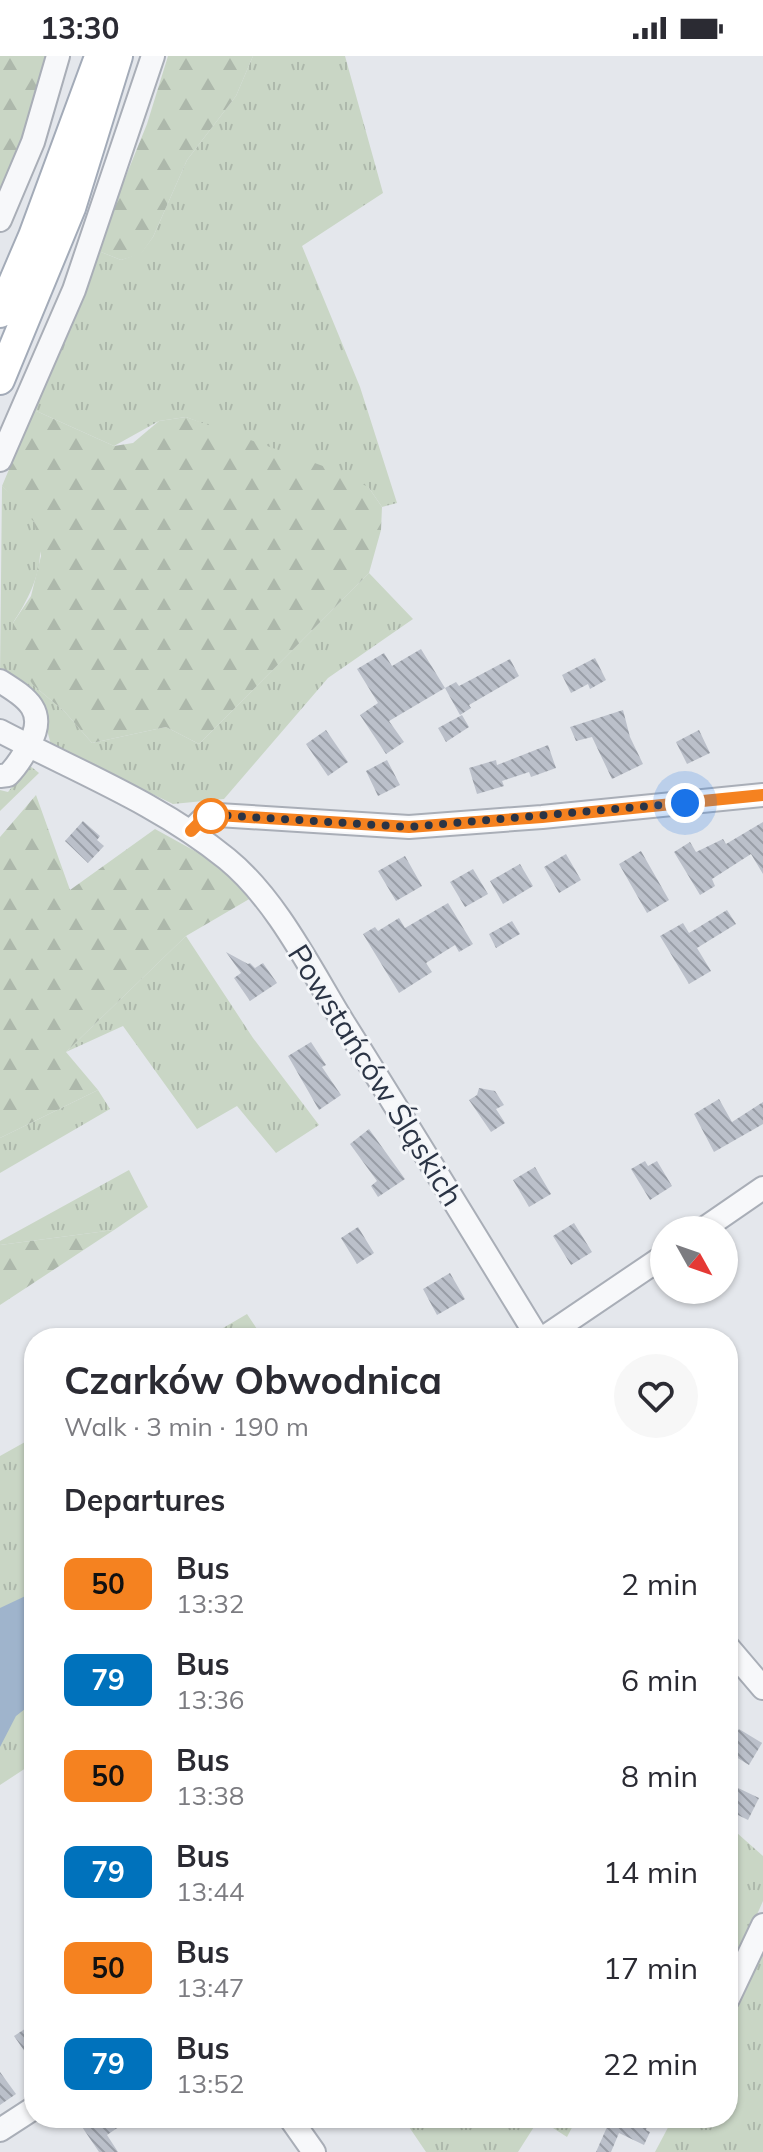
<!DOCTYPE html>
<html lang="en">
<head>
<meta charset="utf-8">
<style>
	:root { --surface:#fff; --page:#f7f7f7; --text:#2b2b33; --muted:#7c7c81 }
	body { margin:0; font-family:Mulish,sans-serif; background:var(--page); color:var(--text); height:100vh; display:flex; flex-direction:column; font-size:30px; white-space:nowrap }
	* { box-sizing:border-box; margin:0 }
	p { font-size:26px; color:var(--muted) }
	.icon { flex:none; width:44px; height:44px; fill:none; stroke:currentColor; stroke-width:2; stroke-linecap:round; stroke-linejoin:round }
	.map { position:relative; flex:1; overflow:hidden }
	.sheet { position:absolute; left:24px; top:1272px; width:714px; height:800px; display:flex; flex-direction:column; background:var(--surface); border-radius:32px; box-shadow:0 2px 6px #0004 }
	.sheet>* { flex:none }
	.badge { padding:0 16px; border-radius:12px; font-size:28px; line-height:52px }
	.needle { width:52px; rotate:130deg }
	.tools { position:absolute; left:650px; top:1160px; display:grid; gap:16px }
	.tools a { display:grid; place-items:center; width:88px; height:88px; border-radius:50%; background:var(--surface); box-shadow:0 2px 6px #0004; font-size:40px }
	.you { position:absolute; width:40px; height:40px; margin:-20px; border:6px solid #fff; border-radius:50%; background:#1a73e8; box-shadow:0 0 0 12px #1a73e833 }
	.map>.badge { position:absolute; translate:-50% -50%; box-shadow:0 0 0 4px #fff }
	h2 { padding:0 40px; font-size:30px; line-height:72px }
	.round { display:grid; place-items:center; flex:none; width:84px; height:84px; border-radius:42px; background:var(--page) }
	.head { display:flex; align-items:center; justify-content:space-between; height:136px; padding:0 40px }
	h1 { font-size:38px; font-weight:700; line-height:60px }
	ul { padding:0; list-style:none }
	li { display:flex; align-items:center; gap:24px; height:96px; padding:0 40px }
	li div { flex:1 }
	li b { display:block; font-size:30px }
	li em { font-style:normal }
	li .badge { min-width:88px; font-weight:700; text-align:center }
	.status { display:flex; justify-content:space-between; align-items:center; height:56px; padding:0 40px; background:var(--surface); direction:ltr }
	.status svg { height:22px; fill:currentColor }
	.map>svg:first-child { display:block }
	.grass { fill:url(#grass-tufts) }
	.forest { fill:url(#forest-firs) }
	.water { fill:#9fb4cc }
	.building { fill:url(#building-back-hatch) }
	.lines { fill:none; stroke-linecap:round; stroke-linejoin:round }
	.minor-casing { stroke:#a9aeb7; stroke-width:26 }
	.major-casing { stroke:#a3abb8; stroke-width:32 }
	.minor { stroke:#f7f8fa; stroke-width:22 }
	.major { stroke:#fff; stroke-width:28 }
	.line-casing { stroke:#fff; stroke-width:18 }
	.line { stroke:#f58220; stroke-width:12 }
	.walk { stroke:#2b3445; stroke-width:8; stroke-dasharray:0 14.4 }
	.stop-dot { fill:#fff; stroke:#f58220; stroke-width:4 }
	.labels { text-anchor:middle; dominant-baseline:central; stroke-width:6; stroke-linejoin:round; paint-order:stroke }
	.street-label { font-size:30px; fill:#2b3445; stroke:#f4f6f9 }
</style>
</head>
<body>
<div class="status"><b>13:30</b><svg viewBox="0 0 49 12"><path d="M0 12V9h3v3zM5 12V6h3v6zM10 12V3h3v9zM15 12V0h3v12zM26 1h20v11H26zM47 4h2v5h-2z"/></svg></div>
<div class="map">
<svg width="763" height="2096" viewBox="0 0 763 2096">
	<defs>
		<pattern id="grass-tufts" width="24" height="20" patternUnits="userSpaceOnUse" patternTransform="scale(2)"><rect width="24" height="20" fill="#c9d6c5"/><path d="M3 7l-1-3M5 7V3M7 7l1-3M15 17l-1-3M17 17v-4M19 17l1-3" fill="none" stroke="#adb8ab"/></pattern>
		<pattern id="forest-firs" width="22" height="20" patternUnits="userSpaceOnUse" patternTransform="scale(2)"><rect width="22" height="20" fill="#c9d6c5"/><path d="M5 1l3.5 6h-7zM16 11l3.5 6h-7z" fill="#adb8ab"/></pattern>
		<pattern id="building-back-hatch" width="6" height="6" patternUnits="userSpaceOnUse" patternTransform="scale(2)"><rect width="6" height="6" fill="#bbc0ca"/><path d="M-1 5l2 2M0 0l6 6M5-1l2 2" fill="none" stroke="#989da6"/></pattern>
	</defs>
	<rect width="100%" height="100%" fill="#e4e7ec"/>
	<path class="grass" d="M253 0H345L383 137 302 190 360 331 397 447 382 451 369 432 186 361 159 365 114 390 34 354 96 194 121 204 141 197 153 181 187 104 236 40Z
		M2 430C12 441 29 454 35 468 49 503 32 538 13 567L33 629 65 656 92 687 166 671 199 688 369 517 413 563 328 622 224 743 173 748 51 689 40 647 0 620Z
		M29 709 39 717 0 755V734L8 736Z
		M186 880 253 982 319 1069 276 1097 237 1050 197 1073 123 970 66 996Z
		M98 1034 110 1053 0 1117V1082Z
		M129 1114 148 1151 114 1174 0 1189V1185Z
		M247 1258 263 1282H206Z
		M34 1381V1712L29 1710 0 1729V1400Z
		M728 1769 763 1800V1845L728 1924Z
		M763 1883V2096H655L673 2062H728V1953Z
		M403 2062H577L567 2081 539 2063 518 2096H426Z"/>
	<path class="forest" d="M0 0H62L0 162Z
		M168 0H253L236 40 187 104 153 181 141 198 121 204 96 194 147 68Z
		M34 354 114 390 133 387 159 365 186 361 348 419 369 432 382 451 381 474 369 517 199 688 166 671 92 687 65 656 33 629 11 595 13 567 31 540 41 500 34 466 2 430Z
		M36 739 70 834 155 773 222 810 251 842 186 880 66 996 98 1034 0 1082V781Z
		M114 1174 0 1249V1189Z"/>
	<path class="water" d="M34 1536V1646L16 1660 0 1691V1552Z"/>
	<path class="building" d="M421 593 445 632 389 665 404 686 386 698 360 659 378 647 357 613 384 597 392 610Z
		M595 602 606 624 590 633 588 628 571 637 562 619Z
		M510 603 519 620 469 649 471 652 460 659 445 632 456 626 459 630Z
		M623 654 630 681 643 708 612 723 592 681 576 685 570 671Z
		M462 659 469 671 446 686 438 672Z
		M326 674 348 706 328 720 306 688Z
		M699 674 710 697 687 708 676 686Z
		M548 689 556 712 531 721 529 716 502 725 504 730 477 738 469 712 496 704 497 709Z
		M387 704 400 729 378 740 366 715Z
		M83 765 100 780 97 784 104 790 88 807 65 785Z
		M763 766V818L751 798 712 823 715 830 700 839 674 796 690 786 696 796 723 783 726 788Z
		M641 795 669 844 647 857 619 808Z
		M566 798 581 824 559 837 544 811Z
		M405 800 422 830 396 845 378 815Z
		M520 808 533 830 503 848 490 825Z
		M473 813 488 838 465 851 450 826Z
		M448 847 473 888 459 896 455 889 426 907 432 916 399 937 363 878 375 871 378 875 399 862 405 872Z
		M727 854 736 868 697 892 711 915 689 928 660 880 683 867 689 877Z
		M512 865 520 878 496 892 489 878Z
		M226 896 248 908 250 907 255 912 263 907 277 927 250 945 234 922 241 917Z
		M311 986 326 1009 322 1011 341 1039 319 1054 288 1000Z
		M479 1032 495 1035 504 1049 496 1053 505 1067 491 1076 469 1044 477 1039Z
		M719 1043 732 1066 763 1046V1068L714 1096 694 1058Z
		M369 1073 405 1123 378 1141 371 1130 377 1125 350 1088Z
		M645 1105 648 1110 657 1105 672 1130 650 1144 631 1113Z
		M535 1111 551 1138 529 1151 513 1124Z
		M574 1167 592 1196 571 1209 553 1180Z
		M358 1171 374 1197 357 1208 341 1182Z
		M450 1217 465 1243 437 1259 423 1233Z
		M739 1673 762 1687 749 1709 728 1696V1691Z
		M736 1731 759 1742 748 1764 728 1754V1748Z
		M34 1967V2009L14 1980Z
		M0 2016 16 2038 0 2049Z
		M76 2062H132L107 2079 118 2096H99Z
		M587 2062H641L649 2066 646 2074 650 2076 644 2089 619 2077 611 2096H596L607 2071Z"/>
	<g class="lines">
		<defs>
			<path id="minor" d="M0 164 33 86 58 0
				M0 404 74 234 153 0
				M0 625C27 642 48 655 29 689 23 700 17 710 8 719L0 720
				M0 675C76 715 160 748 227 803 276 843 310 912 343 966 409 1071 473 1176 538 1282
				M191 775 205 761 218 759 409 771 542 761 763 739
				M702 1174 763 1132
				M543 1282 664 1200
				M728 1591 763 1632
				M728 1943 763 1869
				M290 2062 314 2096
				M0 2074 34 2052"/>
			<path id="major" d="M0 257 33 180 99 1
				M0 324 71 152 118 0"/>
		</defs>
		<use href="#minor" class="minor-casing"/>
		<use href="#major" class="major-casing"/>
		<use href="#minor" class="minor"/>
		<use href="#major" class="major"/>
	</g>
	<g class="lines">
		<defs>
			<path id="line" d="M191 775 205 761 218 759 409 771 542 761 763 739"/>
		</defs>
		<use href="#line" class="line-casing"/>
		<use href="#line" class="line"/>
		<path class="walk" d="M211 760 205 761 218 759 409 771 685 747"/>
	</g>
	<circle class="stop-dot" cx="211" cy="760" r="16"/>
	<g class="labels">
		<g class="street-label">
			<text transform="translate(376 1019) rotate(58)">Powstańców Śląskich</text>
		</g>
	</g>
</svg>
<div class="tools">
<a><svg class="needle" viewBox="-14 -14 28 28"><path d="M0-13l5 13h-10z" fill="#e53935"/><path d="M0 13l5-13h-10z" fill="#7c7c81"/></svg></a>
</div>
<div class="you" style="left:685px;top:747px"></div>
<section class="sheet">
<div class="head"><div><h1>Czarków Obwodnica</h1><p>Walk · 3 min · 190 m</p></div><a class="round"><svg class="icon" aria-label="heart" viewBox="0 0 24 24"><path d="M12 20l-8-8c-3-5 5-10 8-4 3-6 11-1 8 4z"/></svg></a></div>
<h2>Departures</h2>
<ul>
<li><span class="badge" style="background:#f58220;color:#111">50</span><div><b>Bus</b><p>13:32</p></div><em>2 min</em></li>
<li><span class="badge" style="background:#0072bc;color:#fff">79</span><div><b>Bus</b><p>13:36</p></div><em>6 min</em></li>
<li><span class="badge" style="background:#f58220;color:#111">50</span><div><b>Bus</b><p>13:38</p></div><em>8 min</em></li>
<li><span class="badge" style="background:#0072bc;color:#fff">79</span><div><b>Bus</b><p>13:44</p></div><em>14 min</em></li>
<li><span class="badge" style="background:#f58220;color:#111">50</span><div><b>Bus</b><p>13:47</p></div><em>17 min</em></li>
<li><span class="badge" style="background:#0072bc;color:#fff">79</span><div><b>Bus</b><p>13:52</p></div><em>22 min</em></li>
</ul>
</section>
</div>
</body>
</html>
